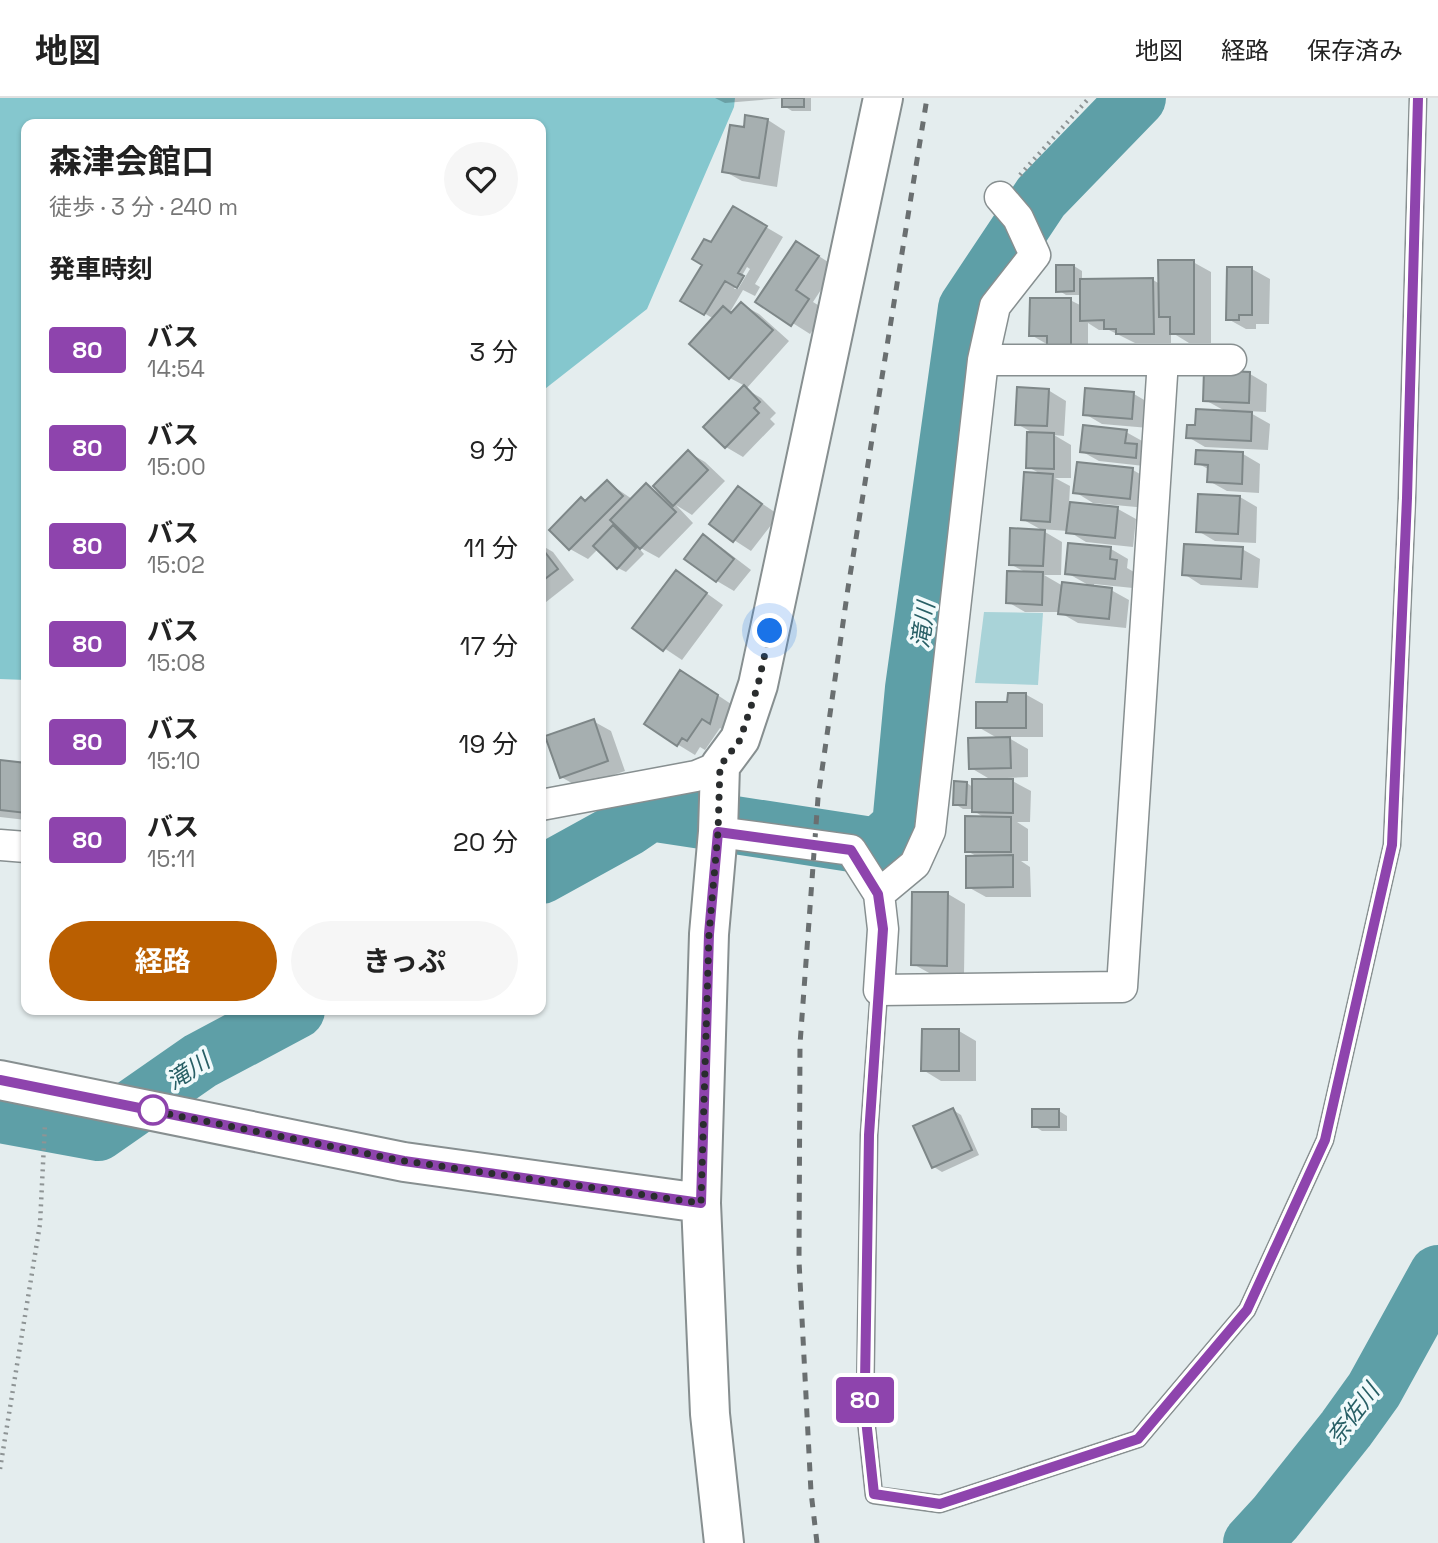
<!DOCTYPE html>
<html lang="ja">
<head>
<meta charset="utf-8">
<style>
	:root { --surface:#fff; --page:#f6f6f6; --text:#222; --muted:#767676; --line:#e0e0e0; --accent:#ba5f01 }
	body { margin:0; font-family:"Space Grotesk","Noto Sans JP",sans-serif; background:var(--page); color:var(--text); height:100vh; display:flex; flex-direction:column; font-size:26px; white-space:nowrap }
	* { box-sizing:border-box; margin:0 }
	p { font-size:23px; color:var(--muted) }
	.icon { flex:none; width:38px; height:38px; fill:none; stroke:currentColor; stroke-width:2; stroke-linecap:round; stroke-linejoin:round }
	.map { position:relative; flex:1; overflow:hidden }
	.drawer { position:absolute; left:21px; top:21px; width:525px; height:896px; display:flex; flex-direction:column; background:var(--surface); border-radius:14px; box-shadow:0 2px 5px #0004 }
	.drawer>* { flex:none }
	.badge { padding:0 14px; border-radius:5px; font-size:24px; line-height:46px }
	.you { position:absolute; width:35px; height:35px; margin:-18px; border:5px solid #fff; border-radius:50%; background:#1a73e8; box-shadow:0 0 0 10px #1a73e833 }
	.map>.badge { position:absolute; translate:-50% -50%; box-shadow:0 0 0 4px #fff }
	h2 { padding:0 28px; font-size:26px; line-height:63px }
	.round { display:grid; place-items:center; flex:none; width:74px; height:74px; border-radius:37px; background:var(--page) }
	.overview { display:flex; align-items:center; justify-content:space-between; height:119px; padding:0 28px }
	h1 { font-size:33px; font-weight:700; line-height:52px }
	.primary-button { display:flex; gap:14px; margin-top:auto; padding:14px 28px }
	.primary-button a { flex:1; height:80px; border-radius:42px; background:var(--accent); color:#fff; font-size:28px; font-weight:700; line-height:80px; text-align:center }
	.primary-button a+a { background:var(--page); color:var(--text) }
	ul { padding:0; list-style:none }
	li { display:flex; align-items:center; gap:21px; height:98px; padding:0 28px }
	li div { flex:1 }
	li b { display:block; font-size:26px }
	li em { font-style:normal }
	li .badge { min-width:77px; font-weight:700; text-align:center }
	header { display:flex; align-items:center; gap:42px; box-sizing:border-box; height:98px; padding:0 35px; background:var(--surface); border-bottom:2px solid var(--line) }
	header strong { font-size:33px }
	nav { display:flex; gap:38px; margin-inline-start:auto; font-size:24px }
	.map>svg:first-child { display:block }
	.green { fill:#a9d3d8 }
	.forest { fill:#85c7ce }
	.shadow { fill:#0003; fill-rule:evenodd }
	.lines { fill:none; stroke-linecap:round; stroke-linejoin:round }
	.river { stroke:#5e9fa7; stroke-width:58 }
	.building { fill:#a6afb0; stroke:#7e8788; stroke-width:2 }
	.lane-casing { stroke:#878f90; stroke-width:19 }
	.street-casing { stroke:#878f90; stroke-width:33 }
	.secondary-casing { stroke:#878f90; stroke-width:42 }
	.path { stroke:#8e9495; stroke-width:4.5; stroke-dasharray:2 5; stroke-linecap:butt }
	.lane { stroke:#fff; stroke-width:16 }
	.street { stroke:#fff; stroke-width:30 }
	.secondary { stroke:#fff; stroke-width:38 }
	.rail { stroke:#6a6f70; stroke-width:5; stroke-dasharray:9 9; stroke-linecap:butt }
	.line-casing { stroke:#fff; stroke-width:16 }
	.line { stroke:#8e44ad; stroke-width:10 }
	.walk { stroke:#2a2d2e; stroke-width:7; stroke-dasharray:0 12.6 }
	.stop-dot { fill:#fff; stroke:#8e44ad; stroke-width:3.5 }
	.labels { text-anchor:middle; dominant-baseline:central; stroke-width:7; stroke-linejoin:round; paint-order:stroke }
	.water-label { font-size:23px; font-style:italic; fill:#285f65; stroke:#f1fafb }
</style>
</head>
<body>
<header>
<strong>地図</strong>
<nav><a>地図</a><a>経路</a><a>保存済み</a></nav>
</header>
<div class="map">
<svg width="1438" height="1445" viewBox="0 0 1438 1445">
	<rect width="100%" height="100%" fill="#e4edee"/>
	<path class="green" d="M984 514 1043 515 1038 587 975 585Z"/>
	<path class="forest" d="M0 0H735L734 9 647 211 541 294V26H26V582L0 581Z"/>
	<path class="shadow" d="M715 0H811V13H792L784 8V0L725 5Z
		M768 22 785 33 777 89 742 83 724 73 745 31Z
		M733 110 783 139 755 186 760 189 755 198 743 192 730 214 733 216 741 206 759 216 789 243 746 291 761 300 776 315 770 321 775 326 743 359 726 349 745 288 730 280 714 221 682 202ZM747 169 750 171 738 191H734Z
		M814 155 836 169 813 204 826 212 810 236 758 203Z
		M1193 164 1211 174V245H1189L1171 234V245H1135L1109 232H1099L1088 225V257H1066L1031 237 1070 202 1082 208V197H1066L1058 192 1074 168 1082 173V182H1153L1160 186Z
		M1229 171H1252L1270 181 1269 226H1256V231H1246L1228 221Z
		M1250 276 1267 286 1266 314 1247 313 1270 326 1268 352 1205 349 1188 339 1197 329 1227 314 1205 302Z
		M1048 292 1066 303 1064 338 1054 337 1071 347V380H1055L1070 388 1069 406 1118 411 1136 421 1133 449 1086 444 1068 433 1040 431 1022 421 1043 377 1028 369 1035 336 1017 326Z
		M1134 296 1151 306 1149 330 1102 326 1085 316Z
		M1126 334 1144 344 1153 369 1099 363 1081 353Z
		M688 354 705 364 725 383 692 417 676 407 693 425 659 460 637 448 644 456 626 474 618 470 598 451 588 461 570 451 551 432 587 405 607 384 632 401 646 387 661 396Z
		M1243 356 1260 366 1259 395 1227 393 1209 383 1210 372 1197 365Z
		M1133 372 1150 382 1147 410 1093 405 1075 394Z
		M739 390 779 417 751 453 734 442Z
		M1240 399 1257 409 1256 445 1215 443 1198 433Z
		M1045 434 1062 444 1061 477H1044L1063 488 1092 489 1067 475 1111 451 1128 461 1127 470 1134 474 1133 490 1094 486V490L1111 492 1129 502 1126 530 1078 525 1059 514H1025L1008 504 1027 475 1010 466Z
		M703 439 721 449 751 472 734 493 717 483Z
		M541 447 553 454 574 482 541 508Z
		M1242 451 1260 461 1258 490 1201 487 1184 476Z
		M677 474 723 507 682 562 634 530Z
		M698 584 734 608 727 635 720 630 705 652 700 649 695 657 677 646Z
		M1025 596 1043 606V639H1007L1028 651V679L1007 680 1031 693 1030 724H1017L1028 731V763H1021L1030 769 1031 799H986L968 789 978 759 967 753 985 720 974 713V711H963L955 706 967 685 974 690 993 683 971 670 999 641 978 629 1008 605Z
		M593 623 611 633 625 673 579 689 561 679Z
		M0 664 26 667V722L0 719Z
		M948 796 965 806 964 877 931 876 913 866Z
		M959 933 976 943V983H941L923 972Z
		M953 1012 961 1017 979 1057 942 1074 934 1069Z
		M1059 1013 1067 1018V1033H1042L1034 1028Z"/>
	<g class="lines">
		<path class="river" d="M541 777 628 729 650 714 878 749 901 728 914 590 967 210 1041 99 1137 0
			M0 1016 98 1034 200 963 296 912
			M1252 1445 1275 1420 1346 1331 1374 1292 1438 1176"/>
	</g>
	<path class="building" d="M782 0H804V9H782Z
		M745 17 768 21 759 80 722 74 730 27 744 29Z
		M733 108 767 128 738 175 744 178 737 190 725 183 704 217 680 203 702 167 692 161 704 141 711 144Z
		M796 143 819 158 796 192 809 201 791 228 755 204Z
		M1158 162H1194V236H1170V219H1159Z
		M1056 167H1074V193L1056 194Z
		M1227 169H1252V217H1239V222H1226Z
		M1153 180 1154 236H1116V231H1104V222L1080 223V181Z
		M1030 200H1071V247H1047V238H1029Z
		M741 204 773 232 729 281 689 246 723 208 731 215Z
		M1204 272 1250 274 1249 305 1203 303Z
		M744 287 760 304 754 310 759 315 725 350 703 329Z
		M1017 289 1049 291 1047 328 1015 327Z
		M1085 290 1134 294 1132 321 1083 317Z
		M1196 311 1252 314 1251 343 1186 340 1187 327H1195Z
		M1083 327 1127 332 1125 345 1137 346 1136 360 1080 354Z
		M1027 334 1054 335V371L1026 370Z
		M688 352 708 372 673 408 653 388Z
		M1196 352 1243 354 1242 386 1207 384 1208 367 1195 366Z
		M1077 364 1133 370 1130 401 1073 395Z
		M1024 374 1053 376 1050 424 1021 422Z
		M607 382 623 398 569 452 549 432 581 399 585 403Z
		M646 385 676 414 640 451 610 422Z
		M738 388 762 406 733 444 709 426Z
		M1198 396 1240 398 1238 436 1196 434Z
		M1070 404 1118 409 1115 440 1066 435Z
		M613 427 636 450 617 471 593 448Z
		M1010 430 1045 432 1043 468 1009 467Z
		M703 436 734 461 716 484 684 461Z
		M1068 445 1111 449 1110 461 1117 462 1115 481 1065 476Z
		M1184 446 1243 449 1241 481 1182 477Z
		M541 449 558 471 541 484Z
		M676 472 707 495 663 553 632 530Z
		M1007 473 1043 474 1042 507 1006 505Z
		M1062 484 1112 490 1109 521 1058 516Z
		M680 572 718 597 710 626 702 621 687 643 682 640 677 648 644 626Z
		M1008 595H1026V630H976V604H1007Z
		M594 621 608 663 560 680 545 638Z
		M1010 639 1011 670 969 671 968 640Z
		M0 662 26 665V715L0 712Z
		M972 681H1013V715L972 714Z
		M954 683 967 684 966 707H953Z
		M965 718 1011 719V754H965Z
		M1013 757V789L966 790V758Z
		M912 794H948L947 868 911 867Z
		M922 931H959V973H921Z
		M953 1010 972 1052 932 1070 913 1028Z
		M1032 1011H1059V1029H1032Z"/>
	<g class="lines">
		<defs>
			<path id="lane" d="M879 892 869 1037 865 1312 874 1397 940 1406 1138 1341 1247 1212 1325 1042 1392 747 1407 400 1418 0"/>
			<path id="street" d="M1163 262H1231
				M541 707 696 678 720 668
				M718 734 851 752 879 796 883 831 879 892 1122 889 1163 262H983
				M0 747 26 749
				M879 796 915 766 930 733 983 262 995 208 1035 157 1018 120 1000 99"/>
			<path id="secondary" d="M0 982 404 1064 701 1105
				M724 1445 710 1316 701 1105 709 836 718 734 720 668 740 641 758 587 883 0"/>
		</defs>
		<use href="#lane" class="lane-casing"/>
		<use href="#street" class="street-casing"/>
		<use href="#secondary" class="secondary-casing"/>
		<path class="path" d="M1020 77 1089 0
			M0 1371 40 1126 45 1026"/>
		<use href="#lane" class="lane"/>
		<use href="#street" class="street"/>
		<use href="#secondary" class="secondary"/>
		<path class="rail" d="M817 1445 811 1394 799 1163 800 946 818 700 848 490 927 0"/>
	</g>
	<g class="lines">
		<defs>
			<path id="line" d="M0 982 404 1063 701 1105 709 836 718 734 851 752 878 796 883 831 869 1037 865 1285V1312L874 1396 940 1406 1138 1341 1247 1212 1325 1042 1392 747 1407 400 1418 0"/>
		</defs>
		<use href="#line" class="line-casing"/>
		<use href="#line" class="line"/>
		<path class="walk" d="M153 1012H149L404 1063 701 1105 709 836 718 734 720 668 740 642 758 587 770 533"/>
	</g>
	<circle class="stop-dot" cx="153" cy="1012" r="14"/>
	<g class="labels">
		<g class="water-label">
			<text transform="translate(923 527) rotate(-82)">滝川</text>
			<text transform="translate(188 973) rotate(-33)">滝川</text>
			<text transform="translate(1353 1316) rotate(-53)">奈佐川</text>
		</g>
	</g>
</svg>
<div class="you" style="left:770px;top:533px"></div>
<b class="badge" style="left:865px;top:1302px;background:#8e44ad;color:#fff">80</b>
<section class="drawer">
<div class="overview"><div><h1>森津会館口</h1><p>徒歩 · 3 分 · 240 m</p></div><a class="round"><svg class="icon" aria-label="heart" viewBox="0 0 24 24"><path d="M12 20l-8-8c-3-5 5-10 8-4 3-6 11-1 8 4z"/></svg></a></div>
<h2>発車時刻</h2>
<ul>
<li><span class="badge" style="background:#8e44ad;color:#fff">80</span><div><b>バス</b><p>14:54</p></div><em>3 分</em></li>
<li><span class="badge" style="background:#8e44ad;color:#fff">80</span><div><b>バス</b><p>15:00</p></div><em>9 分</em></li>
<li><span class="badge" style="background:#8e44ad;color:#fff">80</span><div><b>バス</b><p>15:02</p></div><em>11 分</em></li>
<li><span class="badge" style="background:#8e44ad;color:#fff">80</span><div><b>バス</b><p>15:08</p></div><em>17 分</em></li>
<li><span class="badge" style="background:#8e44ad;color:#fff">80</span><div><b>バス</b><p>15:10</p></div><em>19 分</em></li>
<li><span class="badge" style="background:#8e44ad;color:#fff">80</span><div><b>バス</b><p>15:11</p></div><em>20 分</em></li>
</ul>
<div class="primary-button"><a>経路</a><a>きっぷ</a></div>
</section>
</div>
</body>
</html>
